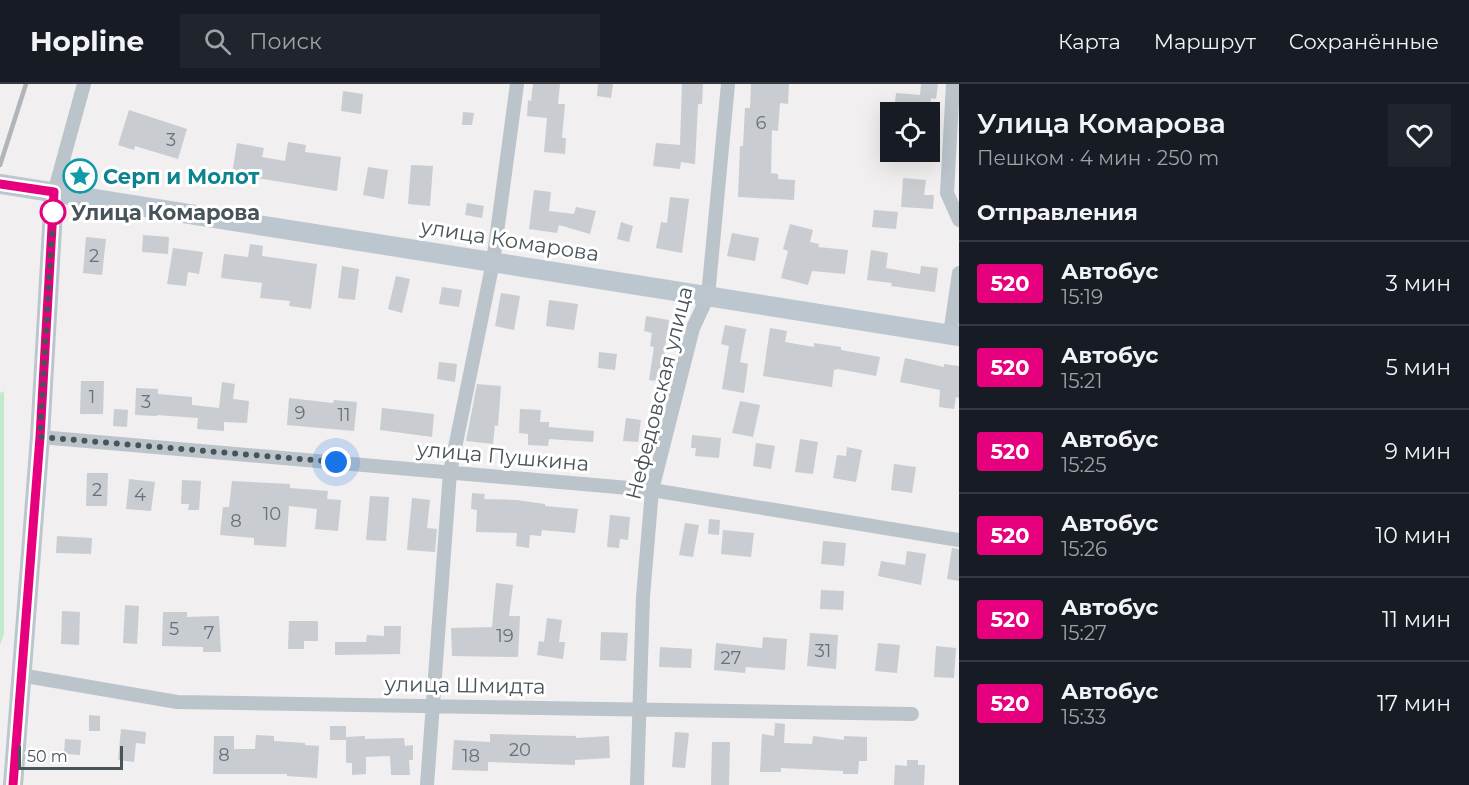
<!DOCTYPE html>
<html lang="ru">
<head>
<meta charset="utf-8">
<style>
	:root { --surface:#171b24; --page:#20242c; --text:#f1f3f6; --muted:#9ea1a6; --line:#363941 }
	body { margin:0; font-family:Montserrat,sans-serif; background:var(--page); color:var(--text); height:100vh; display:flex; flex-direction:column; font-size:22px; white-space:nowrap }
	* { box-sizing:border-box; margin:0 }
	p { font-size:20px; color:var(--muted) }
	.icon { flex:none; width:33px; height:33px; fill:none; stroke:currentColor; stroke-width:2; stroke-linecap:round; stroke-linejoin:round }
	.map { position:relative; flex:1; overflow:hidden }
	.details { display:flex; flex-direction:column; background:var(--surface); width:510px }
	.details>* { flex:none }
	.badge { padding:0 12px; border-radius:4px; font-size:21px; line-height:39px }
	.controls { position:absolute; left:880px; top:18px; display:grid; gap:12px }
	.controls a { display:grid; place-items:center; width:60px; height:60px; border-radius:0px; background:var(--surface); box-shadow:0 6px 24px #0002; font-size:30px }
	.scale { position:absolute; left:18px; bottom:15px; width:105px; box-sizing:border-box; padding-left:6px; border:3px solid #48535a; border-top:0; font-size:16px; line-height:21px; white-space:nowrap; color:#48535a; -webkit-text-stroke:4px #fff; paint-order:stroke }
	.you { position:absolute; width:30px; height:30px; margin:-15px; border:4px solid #fff; border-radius:50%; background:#1a73e8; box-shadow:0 0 0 9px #1a73e833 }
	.map>.badge { position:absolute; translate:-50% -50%; box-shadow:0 0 0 3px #fff }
	h2 { padding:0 18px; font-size:22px; line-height:54px }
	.round { display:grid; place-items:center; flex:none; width:63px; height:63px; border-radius:0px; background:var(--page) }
	.overview { display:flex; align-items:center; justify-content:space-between; height:102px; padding:0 18px }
	h1 { font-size:28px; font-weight:600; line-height:45px }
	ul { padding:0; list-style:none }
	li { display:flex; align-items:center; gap:18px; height:84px; padding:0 18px; border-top:2px solid var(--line) }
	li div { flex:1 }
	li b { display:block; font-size:22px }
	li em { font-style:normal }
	li .badge { min-width:66px; font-weight:700; text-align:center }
	header { display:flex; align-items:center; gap:36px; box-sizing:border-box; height:84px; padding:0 30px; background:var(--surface); border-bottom:2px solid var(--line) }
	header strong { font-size:28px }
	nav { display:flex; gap:33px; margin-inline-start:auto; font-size:21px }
	.search { width:420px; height:54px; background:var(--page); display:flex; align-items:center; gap:15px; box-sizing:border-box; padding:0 21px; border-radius:0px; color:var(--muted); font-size:22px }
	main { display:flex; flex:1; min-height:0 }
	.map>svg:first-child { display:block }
	.green { fill:#c1eacd }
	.building { fill:#c9ccd1 }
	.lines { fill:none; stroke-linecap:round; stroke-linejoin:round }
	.street { stroke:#bbc4ca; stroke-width:14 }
	.secondary { stroke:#bcc6ce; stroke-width:20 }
	.rail { stroke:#b1b4b8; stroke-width:4.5 }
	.line-casing { stroke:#fff; stroke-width:14 }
	.line { stroke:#e6007e; stroke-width:9 }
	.walk { stroke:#48535a; stroke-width:6; stroke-dasharray:0 10.8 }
	.stop-dot { fill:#fff; stroke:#e6007e; stroke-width:3 }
	.labels { text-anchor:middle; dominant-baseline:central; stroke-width:6; stroke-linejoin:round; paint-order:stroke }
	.number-label { font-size:18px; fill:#687178 }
	.culture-label { font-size:21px; font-weight:bold; fill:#0d838f; stroke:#fff; text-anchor:start }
	.stop-label { font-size:21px; font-weight:bold; fill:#48535a; stroke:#fff; text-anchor:start }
	.street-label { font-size:21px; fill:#48535a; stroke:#fff }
</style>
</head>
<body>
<header>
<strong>Hopline</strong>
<div class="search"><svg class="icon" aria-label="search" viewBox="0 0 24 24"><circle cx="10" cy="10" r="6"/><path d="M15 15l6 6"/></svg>Поиск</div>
<nav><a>Карта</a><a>Маршрут</a><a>Сохранённые</a></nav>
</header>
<main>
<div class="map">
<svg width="959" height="701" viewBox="0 0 959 701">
	<rect width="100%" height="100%" fill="#f1efef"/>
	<path class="green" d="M4 307V550L0 561V309Z"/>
	<path class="building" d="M533 0H560L558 20H565L562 54H566L565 70 544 68 547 34 527 32 528 16 531 17Z
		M598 0H613L611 14 597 12Z
		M682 0H703L702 20H698L695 80 681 78 680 85 653 82 656 59 680 61Z
		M751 0H789L788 20 780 19 778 47 772 46 771 89 778 90V95L795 96 794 116 738 113 740 62H743L745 24H750Z
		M921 0H938L936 15 931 14 930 28H894L896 9 920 11Z
		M343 7 363 10 361 30 341 27Z
		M129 26 187 45 178 75 135 62 134 66 118 61Z
		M463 28 474 29 472 41H462Z
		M288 58 306 61 305 68 341 73 337 107 232 90 237 59 264 64 262 73 285 77Z
		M411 81 433 82 430 122 408 120Z
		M368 83 388 86 384 115 363 111Z
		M903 94 926 96 924 111H934L933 125 901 123Z
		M534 106 551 108 549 127 574 130 576 123 596 127 590 150 559 141 557 149 529 145Z
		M670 113 689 115 682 169 656 164 661 138 667 139Z
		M467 119 484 122 482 134 465 131Z
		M874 126 898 128 896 145 872 143Z
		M621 138 633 142 629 158 617 155Z
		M790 140 813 146 810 158 819 160 818 163 848 166 845 190 812 187 808 201 781 194 788 167 783 165Z
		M732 149 759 154 755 177 727 172Z
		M143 151 169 153 168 170 142 168Z
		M86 153 106 155 102 191 83 189Z
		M250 160 263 162 262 172 317 180 311 225 289 222 290 217 260 214 262 199 221 194 224 170 248 173Z
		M173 164 203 168 199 190 188 188 186 202 167 200Z
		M871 166 888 169 886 184 920 190 921 182 938 184 935 208 891 202 892 199 867 196Z
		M342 182 359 185 355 216 338 214Z
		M396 192 410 195 402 229 388 225Z
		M442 203 462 206 459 223 439 220Z
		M501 209 520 212 514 246 495 242Z
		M549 216 578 220 574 246 546 242Z
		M646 232 669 236 663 279H666L663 298 649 296 654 263 650 262 652 249 644 247Z
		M725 241 746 245 740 278 748 280 744 309 722 305 729 262 721 260Z
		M770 244 787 247 785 258 814 263V259L841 263V266L880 273 876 292 838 285 834 286 832 303 763 292Z
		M599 268 617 270 615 286 598 284Z
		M905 274 944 283V280L959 282V314L956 313 954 325 939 323 940 306 900 298Z
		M439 278 457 280 455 298 437 295Z
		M81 297H104L103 330H80Z
		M222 298 235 300 233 315 249 317 247 339 224 338V347L197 345 198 334 157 331V332L135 331 136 304 158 305V310L192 313V321L219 324Z
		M477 300 501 302 498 342 495 341 493 360 466 357Z
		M289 314 333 319 334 316 357 318 354 347 287 341Z
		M740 317 760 321 753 353 732 349Z
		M382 324 434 330 432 353 380 346Z
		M114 325 128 326 127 343 113 342Z
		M520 325 541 326 540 338H549V343L594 347 593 358 549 355 548 362 528 361V350L519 349Z
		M626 334 641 336 638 358 623 357Z
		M692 351 721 354 719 374 695 372 696 364H691Z
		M800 355 818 358 813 390 795 388Z
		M756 359 775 362 771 385 753 382Z
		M847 363 862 366 856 398 833 394 837 371 846 372Z
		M894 380 916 383 912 409 891 406Z
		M87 389H108L107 422H86Z
		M129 395 155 398 151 427 126 425Z
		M182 396 201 397 199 426H188L189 420H181Z
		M232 397 290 400V404L328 407 327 415 341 416 338 447 315 445 317 425 289 422 286 463 254 461V454L220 451 223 423H229Z
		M472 409 485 410 484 415 516 416 545 420V422L578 425 575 449 542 446 541 452 530 451 529 464 516 462 517 449 476 448 477 426 471 425Z
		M370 412 389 413 386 457 366 456Z
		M412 414 430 416 427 444 437 445 435 468 407 466Z
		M610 431 630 433 628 456 620 455 619 464 607 463Z
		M709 435 720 436 719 451 708 450Z
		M685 439 699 441 693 473 679 471Z
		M723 446 754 449 751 473 721 470Z
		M57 452 92 454 91 470 56 469Z
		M823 457 846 459 844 482 821 480Z
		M952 464 959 465V497L947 495Z
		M907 467 926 470 921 501 878 492 881 477 905 481Z
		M496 499 513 501 509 532H520L518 573 452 572 451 544 492 543Z
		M821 506 844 507 843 526 820 525Z
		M125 521 139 522 137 560 123 559Z
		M62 527 80 528 79 561 61 560Z
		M163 528H187V533L219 532 221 568H203V563L162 562Z
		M547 534 562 536 559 558H565L563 575 537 571 539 557 544 558Z
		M289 537H318V557H304V565H288Z
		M384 542H401L400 570 335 571V558H366L367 551 384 552Z
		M601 548 628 549 626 577 600 576Z
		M810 549 838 551 836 585 807 582Z
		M763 553 787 555 785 586 746 583 745 589 714 586 716 559 762 564Z
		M878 559 900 561 897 589 875 587Z
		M936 562 956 564 954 594 934 593Z
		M660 563 692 565 691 584 659 583Z
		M89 631 100 632V647H89Z
		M775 639 785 640 784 659 812 660 813 652 844 656V652L867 653V677H859L858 690H843V687L781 684V688H760L762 650 774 652Z
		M330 642H346V656H330Z
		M121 645 146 648 145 660 136 659 134 678 118 676Z
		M675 648 689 649 685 684 672 683Z
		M490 650 576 652V654L609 652 610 674 575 676V681L488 678V687L452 686 454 656 490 658Z
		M256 651 274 652V657L305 659V661L319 662 317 694 287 692V690H213L214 652H234V665H255Z
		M365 652V655L404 654 405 662 413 661V676H409L410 691H391L390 672 366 673V690L352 691V679H346V653Z
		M65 655 81 656 80 671 64 670Z
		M712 658H730L729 701H711Z
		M907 676H918V681H925L924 701H894L895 681 907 682Z"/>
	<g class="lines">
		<path class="street" d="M953 0 947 109 959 136
			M54 109 84 0
			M950 250 959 189
			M40 353 652 406 959 456
			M20 591 177 618 912 630
			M427 701 450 388 493 178 517 0
			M637 701 643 513 652 406 693 244 708 212 728 0"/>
		<path class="secondary" d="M0 100 959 252
			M13 701 40 353 54 109"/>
		<path class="rail" d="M0 81 26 0"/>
	</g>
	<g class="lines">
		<defs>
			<path id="line" d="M0 100 54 108 40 353 13 701"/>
		</defs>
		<use href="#line" class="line-casing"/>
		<use href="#line" class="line"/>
		<path class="walk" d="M53 128 40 353 336 378"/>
	</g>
	<defs>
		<symbol id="sight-ring" viewBox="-11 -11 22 22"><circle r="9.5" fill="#fff" stroke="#0f9aa8" stroke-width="1.5"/><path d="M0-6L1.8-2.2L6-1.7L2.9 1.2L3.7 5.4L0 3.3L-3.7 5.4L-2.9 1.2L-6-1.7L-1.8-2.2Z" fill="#0f9aa8"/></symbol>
	</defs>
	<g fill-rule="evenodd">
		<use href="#sight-ring" x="61" y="73" width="38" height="38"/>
	</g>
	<circle class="stop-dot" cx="53" cy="128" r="12"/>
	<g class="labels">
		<g class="number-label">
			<text x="761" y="39">6</text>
			<text x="171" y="56">3</text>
			<text x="94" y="172">2</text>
			<text x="92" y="313">1</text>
			<text x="146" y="318">3</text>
			<text x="300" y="329">9</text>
			<text x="344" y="331">11</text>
			<text x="97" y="406">2</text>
			<text x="140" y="411">4</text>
			<text x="272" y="430">10</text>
			<text x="236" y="437">8</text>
			<text x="174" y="545">5</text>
			<text x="209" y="549">7</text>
			<text x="505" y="552">19</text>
			<text x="823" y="567">31</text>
			<text x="731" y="574">27</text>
			<text x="520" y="666">20</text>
			<text x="224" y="671">8</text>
			<text x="471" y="672">18</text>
		</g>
		<g class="culture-label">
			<text x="103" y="92">Серп и Молот</text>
		</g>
		<g class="stop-label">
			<text x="71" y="128">Улица Комарова</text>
		</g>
		<g class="street-label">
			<text transform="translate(510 156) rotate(9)">улица Комарова</text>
			<text transform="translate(659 309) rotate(-76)">Нефедовская улица</text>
			<text transform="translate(503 372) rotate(5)">улица Пушкина</text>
			<text transform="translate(465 601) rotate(1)">улица Шмидта</text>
		</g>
	</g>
</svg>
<div class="controls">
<a><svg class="icon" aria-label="locate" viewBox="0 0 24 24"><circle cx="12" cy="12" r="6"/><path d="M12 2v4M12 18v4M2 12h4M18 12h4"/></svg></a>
</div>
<div class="scale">50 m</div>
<div class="you" style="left:336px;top:378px"></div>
</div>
<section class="details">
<div class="overview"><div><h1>Улица Комарова</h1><p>Пешком · 4 мин · 250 m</p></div><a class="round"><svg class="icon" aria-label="heart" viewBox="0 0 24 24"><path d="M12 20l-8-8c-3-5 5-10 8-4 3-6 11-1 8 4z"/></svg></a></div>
<h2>Отправления</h2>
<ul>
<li><span class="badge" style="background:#e6007e;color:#fff">520</span><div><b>Автобус</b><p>15:19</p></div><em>3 мин</em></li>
<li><span class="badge" style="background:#e6007e;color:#fff">520</span><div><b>Автобус</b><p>15:21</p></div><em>5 мин</em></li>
<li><span class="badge" style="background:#e6007e;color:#fff">520</span><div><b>Автобус</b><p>15:25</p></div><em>9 мин</em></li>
<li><span class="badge" style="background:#e6007e;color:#fff">520</span><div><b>Автобус</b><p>15:26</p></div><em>10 мин</em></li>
<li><span class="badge" style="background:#e6007e;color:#fff">520</span><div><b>Автобус</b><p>15:27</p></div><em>11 мин</em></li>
<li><span class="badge" style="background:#e6007e;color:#fff">520</span><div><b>Автобус</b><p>15:33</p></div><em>17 мин</em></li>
</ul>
</section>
</main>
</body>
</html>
